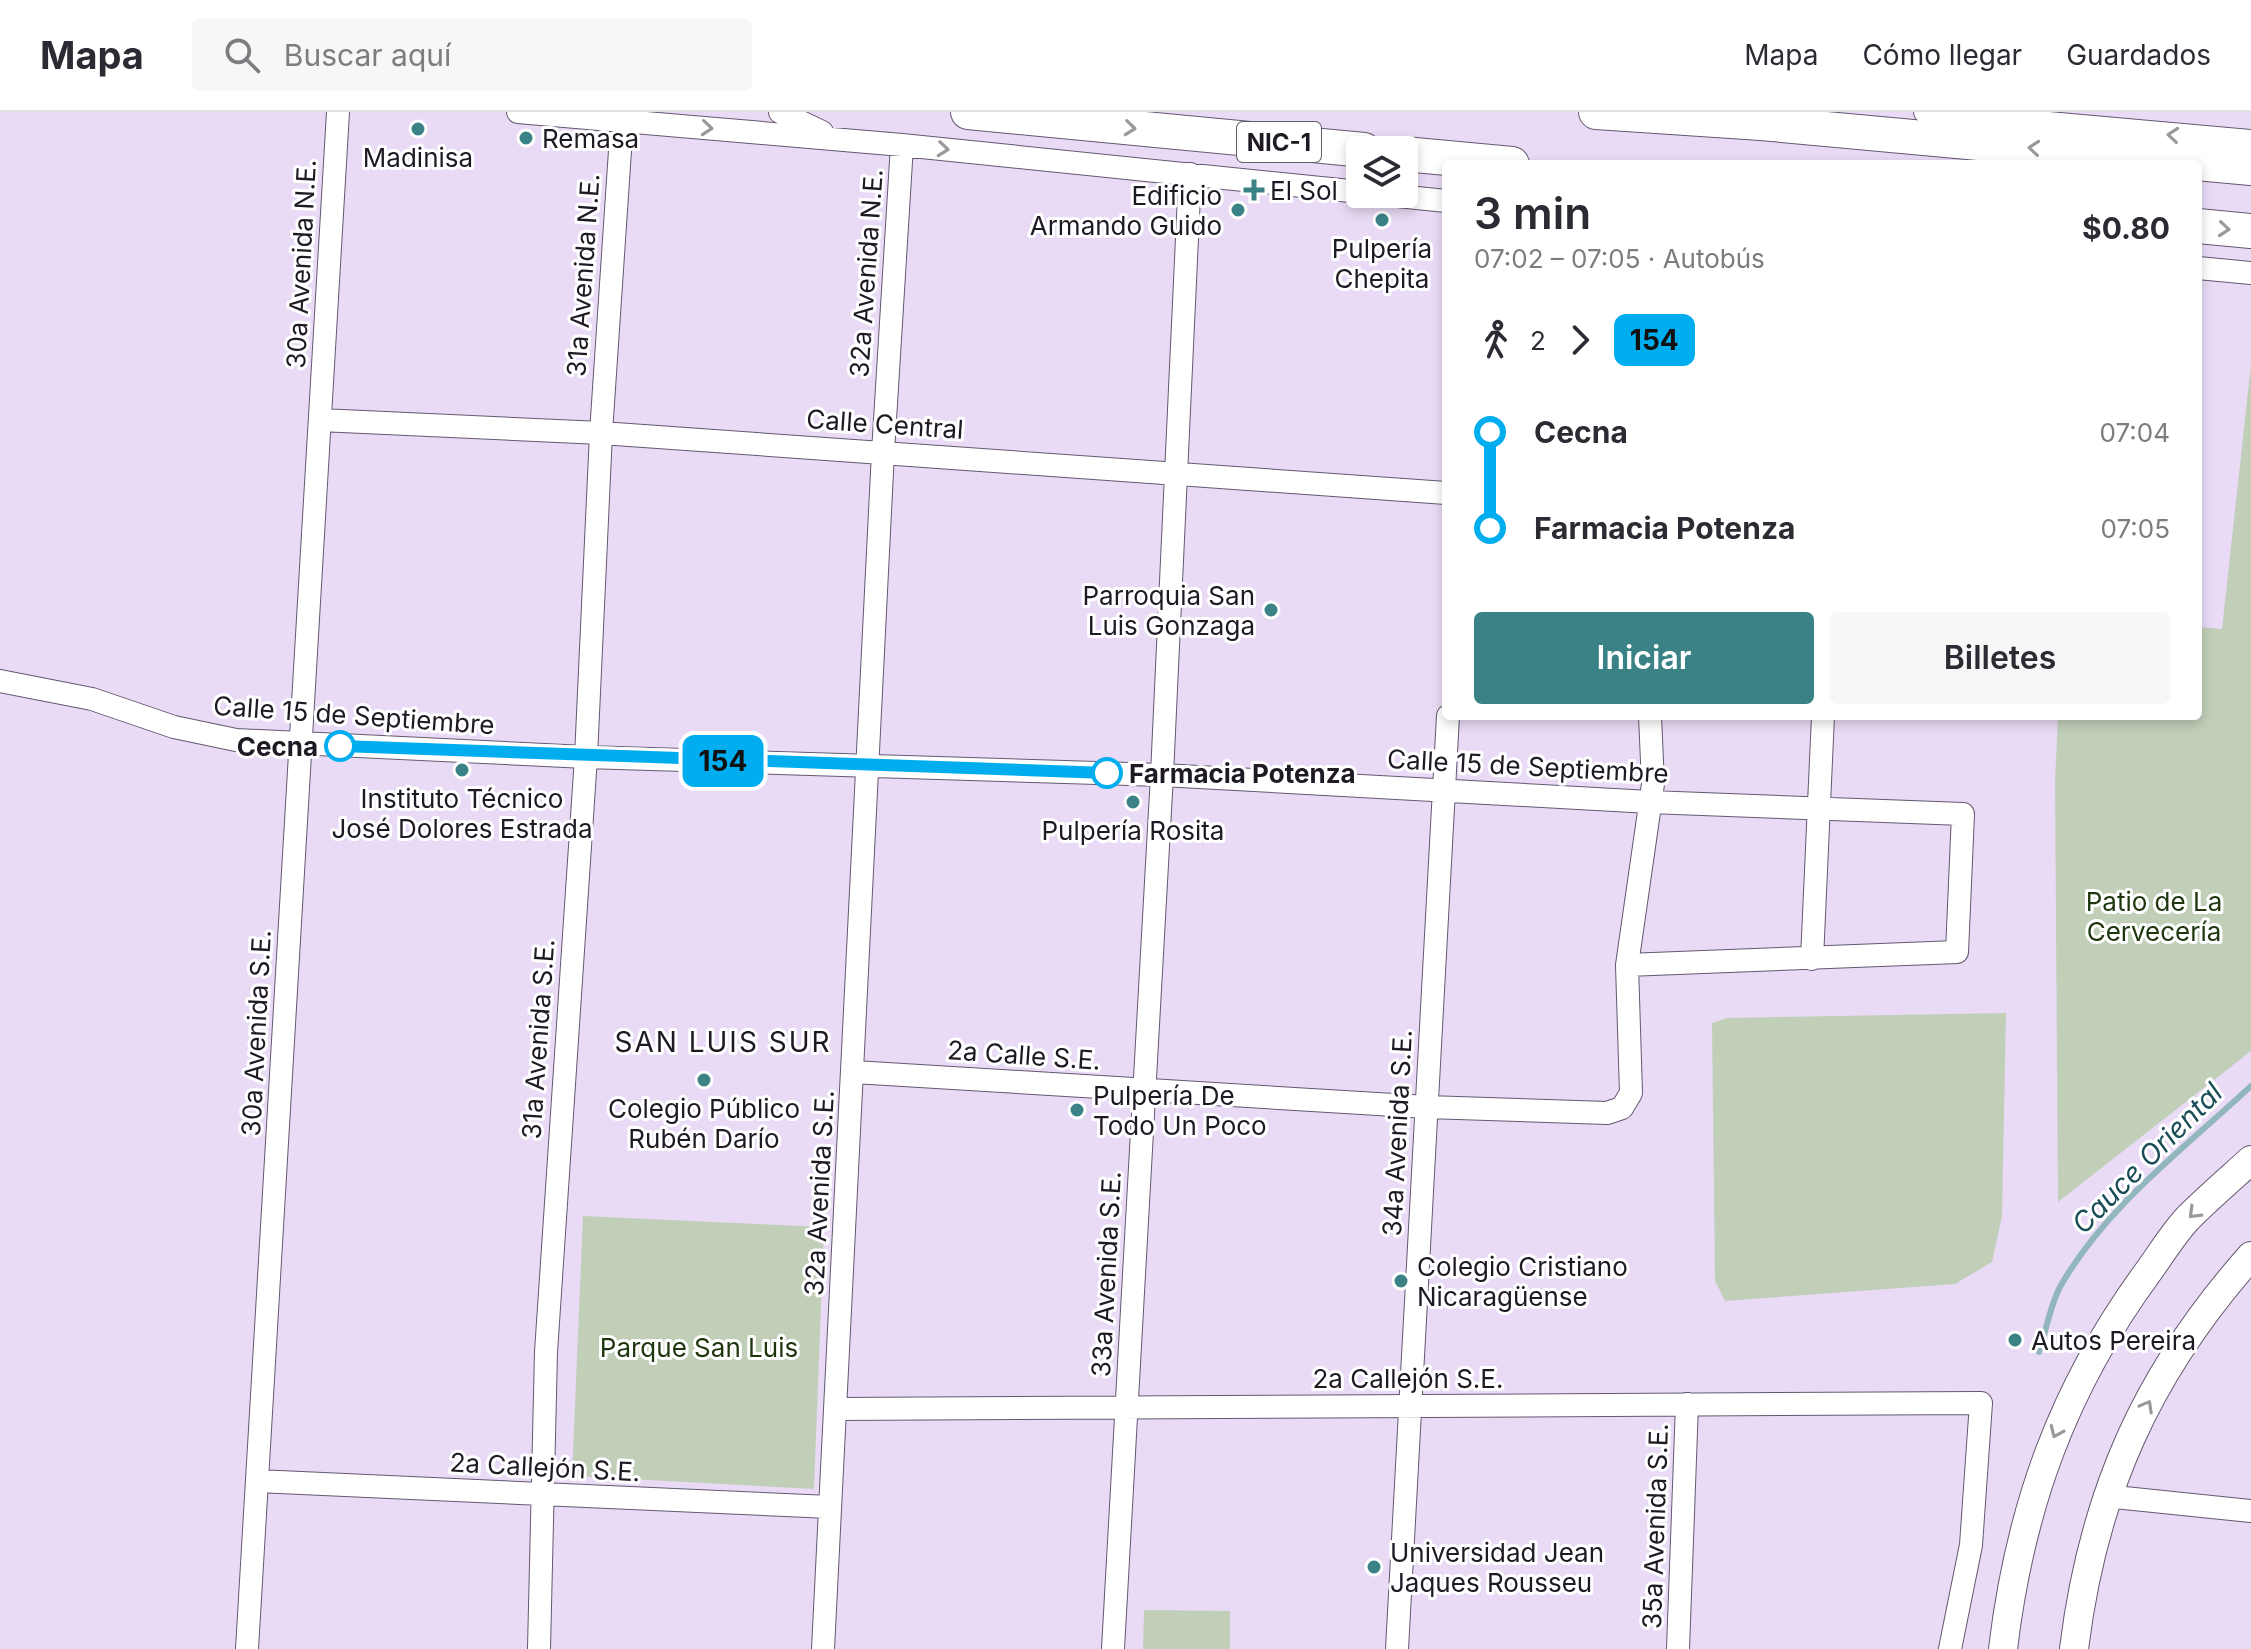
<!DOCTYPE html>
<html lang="es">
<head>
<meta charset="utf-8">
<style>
	:root { --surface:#fff; --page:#f7f7f7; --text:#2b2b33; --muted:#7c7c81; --line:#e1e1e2; --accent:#3a8286 }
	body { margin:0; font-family:Inter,sans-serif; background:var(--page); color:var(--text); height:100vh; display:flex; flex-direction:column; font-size:30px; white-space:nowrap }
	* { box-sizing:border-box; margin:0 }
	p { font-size:26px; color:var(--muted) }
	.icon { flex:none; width:44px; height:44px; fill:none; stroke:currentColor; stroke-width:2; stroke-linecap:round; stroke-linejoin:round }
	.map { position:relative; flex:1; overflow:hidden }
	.sheet { position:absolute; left:1442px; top:48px; width:760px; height:560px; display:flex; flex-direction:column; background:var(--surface); border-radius:8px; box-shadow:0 4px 12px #0003 }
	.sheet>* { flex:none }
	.badge { padding:0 16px; border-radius:12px; font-size:28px; line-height:52px }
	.controls { position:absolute; left:1346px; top:24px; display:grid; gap:16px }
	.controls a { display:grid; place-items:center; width:72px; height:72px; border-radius:8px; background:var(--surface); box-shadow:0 4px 12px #0003; font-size:40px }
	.map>.badge { position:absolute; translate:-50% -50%; box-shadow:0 0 0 4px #fff }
	.legs { display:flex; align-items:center; gap:12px; height:88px; padding:0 32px; font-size:26px }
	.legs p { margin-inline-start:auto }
	.summary { display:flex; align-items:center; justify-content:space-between; height:136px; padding:0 32px }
	h1 { font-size:44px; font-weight:600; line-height:60px }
	.primary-button { display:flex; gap:16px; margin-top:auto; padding:16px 32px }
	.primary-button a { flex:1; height:92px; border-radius:8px; background:var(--accent); color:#fff; font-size:32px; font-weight:600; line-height:92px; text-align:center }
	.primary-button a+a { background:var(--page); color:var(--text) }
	ul { padding:0 32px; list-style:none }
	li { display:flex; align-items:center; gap:28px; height:96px; font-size:30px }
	li i { display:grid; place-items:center; width:12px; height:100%; margin:0 10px; background:currentColor }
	li i::after { content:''; width:20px; height:20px; margin:-10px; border:6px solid; border-radius:50%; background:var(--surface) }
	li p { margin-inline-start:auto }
	li:first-child i { background:linear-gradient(#0000 50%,currentColor 0) }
	li:last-child i { background:linear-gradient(currentColor 50%,#0000 0) }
	header { display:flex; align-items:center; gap:48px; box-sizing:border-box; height:112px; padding:0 40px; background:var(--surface); border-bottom:2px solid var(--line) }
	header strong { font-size:38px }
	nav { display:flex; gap:44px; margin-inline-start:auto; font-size:28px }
	.search { width:560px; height:72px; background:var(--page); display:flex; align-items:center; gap:20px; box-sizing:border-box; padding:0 28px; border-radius:8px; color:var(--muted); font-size:30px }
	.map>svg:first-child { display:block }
	.green { fill:#c1cfb9 }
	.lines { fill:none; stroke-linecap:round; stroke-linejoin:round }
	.stream { stroke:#91b6be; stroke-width:6 }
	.minor-casing { stroke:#64586f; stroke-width:24 }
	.major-casing { stroke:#64586f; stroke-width:30 }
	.highway-casing { stroke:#64586f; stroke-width:36 }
	.minor { stroke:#fff; stroke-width:22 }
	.major { stroke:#fff; stroke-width:28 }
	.highway { stroke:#fff; stroke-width:34 }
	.oneway { stroke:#9a989c }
	.line-1-casing { stroke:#fff; stroke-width:18 }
	.line-1 { stroke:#00adee; stroke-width:12 }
	.poi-dot { fill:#3a8286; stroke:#fff; stroke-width:3 }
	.stop-1-dot { fill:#fff; stroke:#00adee; stroke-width:4 }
	.labels { text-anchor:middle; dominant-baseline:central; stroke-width:6; stroke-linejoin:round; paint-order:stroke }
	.shield { fill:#fff; stroke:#625e65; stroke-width:2 }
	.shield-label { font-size:24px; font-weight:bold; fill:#1e1923 }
	.poi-label { font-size:26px; fill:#1e1923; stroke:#fff; text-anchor:start }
	.street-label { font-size:26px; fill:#1e1923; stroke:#fff }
	.stop-label { font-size:26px; font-weight:bold; fill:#1e1923; stroke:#fff; text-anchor:end }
	.park-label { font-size:26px; fill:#1e360d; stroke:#fff }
	.neighbourhood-label { font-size:28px; letter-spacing:2px; fill:#1e1923; stroke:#fff }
	.water-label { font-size:28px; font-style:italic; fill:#184d57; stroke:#fff }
</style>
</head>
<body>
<header>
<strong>Mapa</strong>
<div class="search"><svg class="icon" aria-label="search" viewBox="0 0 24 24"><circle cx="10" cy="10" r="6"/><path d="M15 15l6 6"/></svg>Buscar aquí</div>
<nav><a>Mapa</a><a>Cómo llegar</a><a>Guardados</a></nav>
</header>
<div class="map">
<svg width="2251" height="1537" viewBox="0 0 2251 1537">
	<rect width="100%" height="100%" fill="#e9dbf6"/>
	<path class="green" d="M2251 252V939L2058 1090 2055 669 2058 604H2198V515L2222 517Z
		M2006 901 2002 1104 1992 1150 1955 1172 1725 1189 1715 1169 1712 911 1727 906Z
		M583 1104 824 1115 814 1377 572 1364Z
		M1144 1498 1230 1499V1537H1143Z"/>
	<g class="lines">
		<path class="stream" d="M2039 1240C2046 1219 2050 1194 2060 1175 2105 1095 2185 1036 2251 974"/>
		<defs>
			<path id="minor" d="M518 0 902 33 1360 80
				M780 0 822 20
				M1925 0 2251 29
				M1378 82 1446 89
				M2198 156 2251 161
				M320 308 601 321 1446 381
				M0 569 92 587 174 615 236 628 586 645 1162 663 1650 690 1963 702 1957 840 1627 853
				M1812 847 1823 604
				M854 960 1427 995 1607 1001 1622 996 1631 981 1627 853 1653 672 1650 604
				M836 1297 1981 1291 1971 1433 1950 1537
				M257 1369 830 1395
				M2105 1384 2251 1399
				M247 1537 338 0
				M539 1537 546 1240 586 645 601 321 622 9
				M823 1537 883 340 902 33
				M1113 1537 1162 663 1190 62
				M1397 1537 1448 604
				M1678 1537 1687 1292"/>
			<path id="major" d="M2003 1537C2020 1395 2063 1276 2148 1160 2161 1142 2173 1122 2188 1106 2208 1086 2230 1067 2251 1048
				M2074 1537C2093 1382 2147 1261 2251 1144"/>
			<path id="highway" d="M968 0 1364 38
				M1596 0 1761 11 2251 56
				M1404 42 1512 52
				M2198 114 2251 119"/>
		</defs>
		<use href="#minor" class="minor-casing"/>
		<use href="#major" class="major-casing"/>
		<use href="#highway" class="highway-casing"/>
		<use href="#minor" class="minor"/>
		<use href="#major" class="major"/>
		<use href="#highway" class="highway"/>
	</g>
	<defs><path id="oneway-chevron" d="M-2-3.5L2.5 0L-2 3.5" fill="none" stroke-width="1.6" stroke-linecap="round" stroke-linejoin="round" transform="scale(2)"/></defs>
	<g class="oneway">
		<use href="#oneway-chevron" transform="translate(707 16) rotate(5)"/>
		<use href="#oneway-chevron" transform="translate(1130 16) rotate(6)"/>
		<use href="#oneway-chevron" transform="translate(2173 23) rotate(-175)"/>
		<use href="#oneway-chevron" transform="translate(2034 36) rotate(-175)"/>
		<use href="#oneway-chevron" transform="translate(943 37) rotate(6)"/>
		<use href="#oneway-chevron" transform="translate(2224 117) rotate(5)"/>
		<use href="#oneway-chevron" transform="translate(2194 1101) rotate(135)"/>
		<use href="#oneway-chevron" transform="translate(2147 1294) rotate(-61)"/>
		<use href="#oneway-chevron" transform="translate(2056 1320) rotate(114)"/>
	</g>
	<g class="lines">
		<defs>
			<path id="line-1" d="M340 634 1107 661"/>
		</defs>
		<use href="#line-1" class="line-1-casing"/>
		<use href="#line-1" class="line-1"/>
	</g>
	<g class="poi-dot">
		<circle cx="418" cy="17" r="8"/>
		<circle cx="526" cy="26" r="8"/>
		<path d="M1250 66h8v8h8v8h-8v8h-8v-8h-8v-8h8z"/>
		<circle cx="1238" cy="98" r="8"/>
		<circle cx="1382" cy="108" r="8"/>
		<circle cx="1271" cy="498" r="8"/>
		<circle cx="462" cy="658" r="8"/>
		<circle cx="1133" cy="690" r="8"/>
		<circle cx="704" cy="968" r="8"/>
		<circle cx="1077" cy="998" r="8"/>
		<circle cx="1401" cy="1169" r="8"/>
		<circle cx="2015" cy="1228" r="8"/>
		<circle cx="1374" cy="1455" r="8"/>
	</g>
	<g class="stop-1-dot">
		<circle cx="340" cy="634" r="14"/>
		<circle cx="1107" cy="661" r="14"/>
	</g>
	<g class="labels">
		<rect class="shield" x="1237" y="10" width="84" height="40" rx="6"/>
		<g class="shield-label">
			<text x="1279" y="30">NIC-1</text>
		</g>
		<g class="poi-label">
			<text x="542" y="26">Remasa</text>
			<text x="418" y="45" text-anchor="middle">Madinisa</text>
			<text x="1270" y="78">El Sol</text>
			<text x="1222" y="83" text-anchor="end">Edificio<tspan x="1222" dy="30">Armando Guido</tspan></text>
			<text x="1382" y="136" text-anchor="middle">Pulpería<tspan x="1382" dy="30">Chepita</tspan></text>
			<text x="1255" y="483" text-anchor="end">Parroquia San<tspan x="1255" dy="30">Luis Gonzaga</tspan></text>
			<text x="462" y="686" text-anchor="middle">Instituto Técnico<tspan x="462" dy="30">José Dolores Estrada</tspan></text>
			<text x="1133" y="718" text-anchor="middle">Pulpería Rosita</text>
			<text x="1093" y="983">Pulpería De<tspan x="1093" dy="30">Todo Un Poco</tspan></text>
			<text x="704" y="996" text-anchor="middle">Colegio Público<tspan x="704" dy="30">Rubén Darío</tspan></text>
			<text x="1417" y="1154">Colegio Cristiano<tspan x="1417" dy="30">Nicaragüense</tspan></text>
			<text x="2031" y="1228">Autos Pereira</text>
			<text x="1390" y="1440">Universidad Jean<tspan x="1390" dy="30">Jaques Rousseu</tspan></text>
		</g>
		<g class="street-label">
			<text transform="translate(301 152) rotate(-87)">30a Avenida N.E.</text>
			<text transform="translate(866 161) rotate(-86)">32a Avenida N.E.</text>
			<text transform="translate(583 163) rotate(-86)">31a Avenida N.E.</text>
			<text transform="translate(885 312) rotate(4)">Calle Central</text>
			<text transform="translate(354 603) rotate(4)">Calle 15 de Septiembre</text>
			<text transform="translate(1528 654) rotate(3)">Calle 15 de Septiembre</text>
			<text transform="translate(256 921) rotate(-87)">30a Avenida S.E.</text>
			<text transform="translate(538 927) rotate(-86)">31a Avenida S.E.</text>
			<text transform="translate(1024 943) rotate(4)">2a Calle S.E.</text>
			<text transform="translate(1397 1021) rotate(-87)">34a Avenida S.E.</text>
			<text transform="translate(819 1081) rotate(-87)">32a Avenida S.E.</text>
			<text transform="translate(1106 1162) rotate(-87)">33a Avenida S.E.</text>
			<text x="1408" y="1266">2a Callejón S.E.</text>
			<text transform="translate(545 1355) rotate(3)">2a Callejón S.E.</text>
			<text transform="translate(1655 1414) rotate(-88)">35a Avenida S.E.</text>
		</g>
		<g class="stop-label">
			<text x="318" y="634">Cecna</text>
			<text x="1129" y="661" text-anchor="start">Farmacia Potenza</text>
		</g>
		<g class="park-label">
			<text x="2154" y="789">Patio de La<tspan x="2154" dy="30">Cervecería</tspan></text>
			<text x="699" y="1235">Parque San Luis</text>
		</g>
		<g class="neighbourhood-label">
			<text x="723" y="930">SAN LUIS SUR</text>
		</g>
		<g class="water-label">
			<text transform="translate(2147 1046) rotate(-45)">Cauce Oriental</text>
		</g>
	</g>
</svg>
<div class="controls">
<a><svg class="icon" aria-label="layers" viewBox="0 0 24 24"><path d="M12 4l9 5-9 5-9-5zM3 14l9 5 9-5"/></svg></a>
</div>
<b class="badge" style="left:723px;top:649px;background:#00adee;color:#111">154</b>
<section class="sheet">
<div class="summary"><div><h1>3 min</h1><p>07:02 – 07:05 · Autobús</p></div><b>$0.80</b></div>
<div class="legs"><svg class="icon" aria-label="walk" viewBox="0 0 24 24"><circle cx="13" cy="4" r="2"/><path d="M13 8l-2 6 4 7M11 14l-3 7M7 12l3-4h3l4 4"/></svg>2<svg class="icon" aria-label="forward" viewBox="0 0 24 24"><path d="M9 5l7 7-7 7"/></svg><b class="badge" style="background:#00adee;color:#111">154</b></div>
<ul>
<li><i style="color:#00adee"></i><b>Cecna</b><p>07:04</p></li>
<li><i style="color:#00adee"></i><b>Farmacia Potenza</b><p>07:05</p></li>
</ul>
<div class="primary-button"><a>Iniciar</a><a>Billetes</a></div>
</section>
</div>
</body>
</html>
